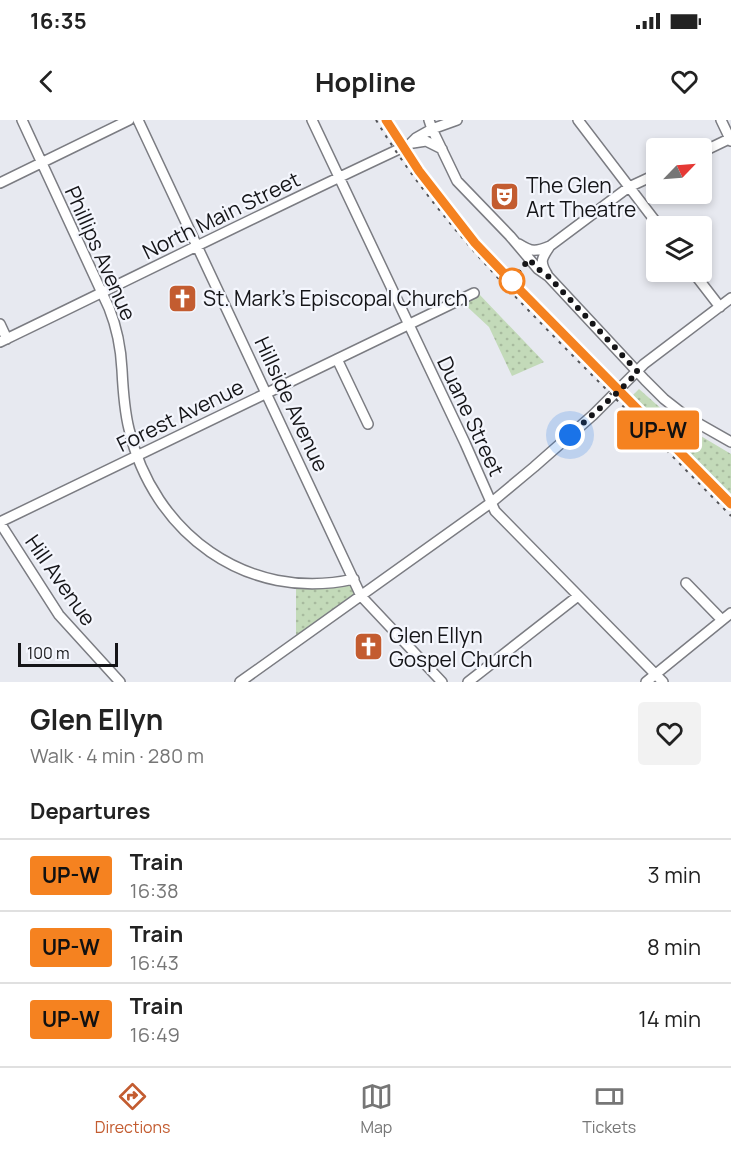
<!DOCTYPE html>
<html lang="en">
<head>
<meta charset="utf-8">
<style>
	:root { --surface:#fff; --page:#f2f2f2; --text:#222; --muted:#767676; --line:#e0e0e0; --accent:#c35c30 }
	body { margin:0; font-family:Manrope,sans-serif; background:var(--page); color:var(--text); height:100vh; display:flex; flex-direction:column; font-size:22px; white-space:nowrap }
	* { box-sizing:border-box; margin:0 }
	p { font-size:20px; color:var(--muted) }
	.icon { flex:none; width:33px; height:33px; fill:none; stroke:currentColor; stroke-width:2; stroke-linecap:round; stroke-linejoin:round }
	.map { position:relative; height:562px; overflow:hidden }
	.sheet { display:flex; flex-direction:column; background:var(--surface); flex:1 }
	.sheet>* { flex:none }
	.badge { padding:0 12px; border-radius:4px; font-size:21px; line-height:39px }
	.needle { width:39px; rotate:65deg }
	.tools { position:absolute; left:646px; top:18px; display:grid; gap:12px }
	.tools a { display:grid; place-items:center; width:66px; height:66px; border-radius:6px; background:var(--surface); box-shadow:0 3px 9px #0003; font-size:30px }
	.scale { position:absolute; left:18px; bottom:15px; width:100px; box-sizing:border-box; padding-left:6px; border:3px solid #151518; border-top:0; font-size:16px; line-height:21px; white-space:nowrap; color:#151518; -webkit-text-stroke:4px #f4f6fd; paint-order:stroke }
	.you { position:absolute; width:30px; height:30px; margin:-15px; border:4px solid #fff; border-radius:50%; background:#1a73e8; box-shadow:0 0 0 9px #1a73e833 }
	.map>.badge { position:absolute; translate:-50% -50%; box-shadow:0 0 0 3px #fff }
	h2 { padding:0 30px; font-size:22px; line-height:54px }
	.round { display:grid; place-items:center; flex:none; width:63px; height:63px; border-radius:6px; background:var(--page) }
	.overview { display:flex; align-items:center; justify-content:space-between; height:102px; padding:0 30px }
	h1 { font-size:28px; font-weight:700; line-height:45px }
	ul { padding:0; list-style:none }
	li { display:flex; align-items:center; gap:18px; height:72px; padding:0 30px; border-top:2px solid var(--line) }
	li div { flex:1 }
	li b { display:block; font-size:22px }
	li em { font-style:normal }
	li .badge { min-width:66px; font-weight:700; text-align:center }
	.status { display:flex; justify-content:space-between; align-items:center; height:42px; padding:0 30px; background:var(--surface); direction:ltr }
	.status svg { height:16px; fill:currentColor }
	header { display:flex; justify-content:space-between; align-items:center; height:78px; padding:0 30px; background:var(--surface); font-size:27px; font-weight:700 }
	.tab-bar { display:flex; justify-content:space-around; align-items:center; height:84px; border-top:2px solid var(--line); background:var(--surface); font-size:16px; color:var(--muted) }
	.tab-bar a { display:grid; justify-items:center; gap:3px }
	.tab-bar .active { color:var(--accent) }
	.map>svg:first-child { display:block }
	.grass { fill:url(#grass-dots) }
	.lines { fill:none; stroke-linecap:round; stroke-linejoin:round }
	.minor-casing { stroke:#7b7c82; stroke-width:12 }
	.minor { stroke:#fff; stroke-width:9 }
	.rail { stroke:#535458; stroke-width:2; stroke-dasharray:3 6; stroke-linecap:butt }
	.line-casing { stroke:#fff; stroke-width:14 }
	.line { stroke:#f58220; stroke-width:9 }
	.walk { stroke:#151518; stroke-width:6; stroke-dasharray:0 10.8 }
	.stop-dot { fill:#fff; stroke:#f58220; stroke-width:3 }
	.labels { text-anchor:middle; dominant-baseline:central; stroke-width:4.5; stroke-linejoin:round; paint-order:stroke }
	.poi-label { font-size:21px; fill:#151518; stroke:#f4f6fd; text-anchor:start }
	.street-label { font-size:21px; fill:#151518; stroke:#f4f6fd }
</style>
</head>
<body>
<div class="status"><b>16:35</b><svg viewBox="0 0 49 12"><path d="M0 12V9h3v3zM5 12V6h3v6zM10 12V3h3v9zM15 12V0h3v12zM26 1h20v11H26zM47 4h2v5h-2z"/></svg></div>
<header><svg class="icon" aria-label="back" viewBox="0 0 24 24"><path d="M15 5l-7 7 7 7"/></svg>Hopline<svg class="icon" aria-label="heart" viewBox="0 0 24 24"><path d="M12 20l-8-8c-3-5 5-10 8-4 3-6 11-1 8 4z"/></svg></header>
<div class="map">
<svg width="731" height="562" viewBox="0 0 731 562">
	<defs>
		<pattern id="grass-dots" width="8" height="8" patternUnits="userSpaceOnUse" patternTransform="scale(1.5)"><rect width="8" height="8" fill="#c3dab9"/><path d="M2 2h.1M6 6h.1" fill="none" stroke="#a7ba9e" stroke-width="1.8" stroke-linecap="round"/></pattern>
	</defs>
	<rect width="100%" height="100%" fill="#e7e9f0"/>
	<path class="grass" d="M479 174 544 242 512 256 489 207 461 181 474 175Z
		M639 269 674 300 731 334V374L633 275Z
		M352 464 358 477 296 521V465Z"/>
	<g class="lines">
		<defs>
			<path id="minor" d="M22 0 109 188C117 208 121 229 122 250 123 270 124 289 129 309 153 413 247 483 354 459
				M138 0 361 476 442 562
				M312 0 465 323 495 391 663 562
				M429 0 432 9 457 61 510 116 538 149 548 156 645 260 664 279 687 297 731 322
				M578 0 659 106
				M721 0 731 21
				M413 23 426 21 442 29
				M702 32 731 18
				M0 63 129 0
				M519 124C532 132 535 132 550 126
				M693 152 720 187
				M547 154C539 141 542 138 550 126L629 67 657 54
				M0 204 7 219
				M0 222C137 156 272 88 410 24L416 18 432 9 457 0
				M337 239 368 304
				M0 402 474 173
				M0 403 59 495 120 562
				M686 463 722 500
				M240 562 492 382 534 347 593 295 644 244 731 178
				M468 562 578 476
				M646 562 731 493"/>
		</defs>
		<use href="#minor" class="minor-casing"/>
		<use href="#minor" class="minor"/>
		<path class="rail" d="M376 0C431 91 503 165 577 240 629 292 680 344 731 396"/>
	</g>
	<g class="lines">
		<defs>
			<path id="line" d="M386 0 419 51 475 123 514 164 731 384"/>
		</defs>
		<use href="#line" class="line-casing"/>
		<use href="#line" class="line"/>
		<path class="walk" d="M512 161 529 139 538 149 548 156 638 252 619 271 570 315"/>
	</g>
	<defs>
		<symbol id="theatre-square" viewBox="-11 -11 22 22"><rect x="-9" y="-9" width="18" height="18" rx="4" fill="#c35c30" stroke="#f4f6fd"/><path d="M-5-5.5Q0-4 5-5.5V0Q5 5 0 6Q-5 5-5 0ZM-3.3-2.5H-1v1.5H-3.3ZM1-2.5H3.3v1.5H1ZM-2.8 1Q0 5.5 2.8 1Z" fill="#fff"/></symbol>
		<symbol id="church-square" viewBox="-11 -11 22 22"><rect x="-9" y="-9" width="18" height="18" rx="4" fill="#c35c30" stroke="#f4f6fd"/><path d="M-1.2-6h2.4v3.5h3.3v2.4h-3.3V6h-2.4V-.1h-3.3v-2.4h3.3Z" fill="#fff"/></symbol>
	</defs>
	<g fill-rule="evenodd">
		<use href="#theatre-square" x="488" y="60" width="33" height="33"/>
		<use href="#church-square" x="166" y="162" width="33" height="33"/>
		<use href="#church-square" x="352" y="510" width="33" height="33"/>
	</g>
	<circle class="stop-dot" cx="512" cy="161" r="12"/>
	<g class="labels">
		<g class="poi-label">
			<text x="526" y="65">The Glen<tspan x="526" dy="24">Art Theatre</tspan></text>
			<text x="203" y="178">St. Mark's Episcopal Church</text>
			<text x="389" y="515">Glen Ellyn<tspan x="389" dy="24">Gospel Church</tspan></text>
		</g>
		<g class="street-label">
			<text transform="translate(221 95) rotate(-26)">North Main Street</text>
			<text transform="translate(101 133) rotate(66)">Phillips Avenue</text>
			<text transform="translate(292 284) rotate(65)">Hillside Avenue</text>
			<text transform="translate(180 295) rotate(-26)">Forest Avenue</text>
			<text transform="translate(471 296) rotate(65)">Duane Street</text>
			<text transform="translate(61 460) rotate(55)">Hill Avenue</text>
		</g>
	</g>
</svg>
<div class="tools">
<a><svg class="needle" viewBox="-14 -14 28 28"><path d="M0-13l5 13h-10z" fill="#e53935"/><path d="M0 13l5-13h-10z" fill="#767676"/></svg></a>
<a><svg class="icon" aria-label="layers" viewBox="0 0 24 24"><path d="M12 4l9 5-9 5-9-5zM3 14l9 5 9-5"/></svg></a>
</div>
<div class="scale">100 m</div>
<div class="you" style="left:570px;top:315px"></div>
<b class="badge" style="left:658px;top:310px;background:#f58220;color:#111">UP-W</b>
</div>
<section class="sheet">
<div class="overview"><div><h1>Glen Ellyn</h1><p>Walk · 4 min · 280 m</p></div><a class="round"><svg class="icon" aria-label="heart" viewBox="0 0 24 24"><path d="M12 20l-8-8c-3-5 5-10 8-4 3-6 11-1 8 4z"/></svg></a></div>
<h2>Departures</h2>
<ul>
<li><span class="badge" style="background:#f58220;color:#111">UP-W</span><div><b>Train</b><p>16:38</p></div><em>3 min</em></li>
<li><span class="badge" style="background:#f58220;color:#111">UP-W</span><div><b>Train</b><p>16:43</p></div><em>8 min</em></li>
<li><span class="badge" style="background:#f58220;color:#111">UP-W</span><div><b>Train</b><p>16:49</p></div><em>14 min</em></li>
</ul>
</section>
<nav class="tab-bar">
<a class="active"><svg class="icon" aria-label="directions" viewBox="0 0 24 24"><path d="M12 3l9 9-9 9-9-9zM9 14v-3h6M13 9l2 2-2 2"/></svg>Directions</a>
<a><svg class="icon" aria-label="map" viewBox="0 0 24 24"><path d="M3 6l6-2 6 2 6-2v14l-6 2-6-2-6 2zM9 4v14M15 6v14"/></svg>Map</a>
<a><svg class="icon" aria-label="tickets" viewBox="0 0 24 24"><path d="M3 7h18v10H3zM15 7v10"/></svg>Tickets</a>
</nav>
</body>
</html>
